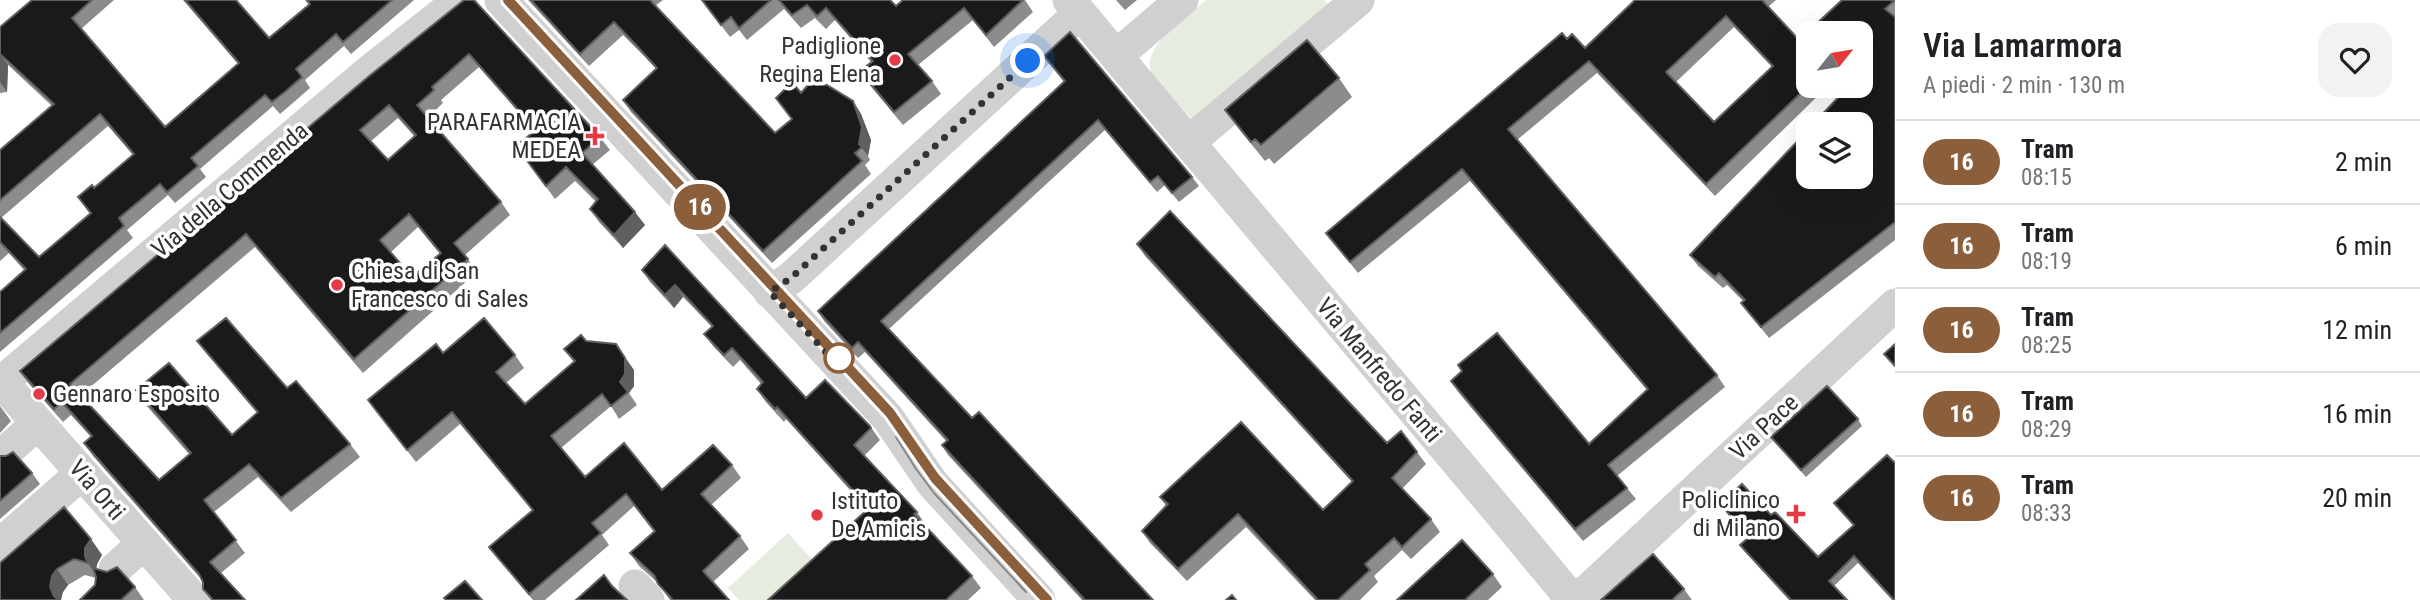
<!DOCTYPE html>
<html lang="it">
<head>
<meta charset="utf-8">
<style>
	:root { --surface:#fff; --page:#f2f2f2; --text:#202124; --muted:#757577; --line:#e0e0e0 }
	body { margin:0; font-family:"Roboto Condensed",sans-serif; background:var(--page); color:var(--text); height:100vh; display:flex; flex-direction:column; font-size:26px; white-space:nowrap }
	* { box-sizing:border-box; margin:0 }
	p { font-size:23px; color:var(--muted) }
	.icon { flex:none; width:38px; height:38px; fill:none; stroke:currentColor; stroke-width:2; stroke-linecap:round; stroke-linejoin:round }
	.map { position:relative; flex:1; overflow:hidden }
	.sheet { display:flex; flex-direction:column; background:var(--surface); width:525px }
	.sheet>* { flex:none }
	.badge { padding:0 14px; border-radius:23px; font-size:24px; line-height:46px }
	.needle { width:46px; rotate:60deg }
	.controls { position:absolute; left:1796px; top:21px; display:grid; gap:14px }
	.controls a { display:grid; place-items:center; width:77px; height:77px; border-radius:14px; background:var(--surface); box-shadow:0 7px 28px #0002; font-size:35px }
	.you { position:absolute; width:35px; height:35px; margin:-18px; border:5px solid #fff; border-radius:50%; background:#1a73e8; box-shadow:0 0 0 10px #1a73e833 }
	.map>.badge { position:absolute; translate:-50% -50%; box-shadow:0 0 0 4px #fff }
	.round { display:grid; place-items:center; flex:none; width:74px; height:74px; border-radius:21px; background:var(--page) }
	.headline { display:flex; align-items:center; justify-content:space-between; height:119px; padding:0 28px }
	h1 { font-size:33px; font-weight:600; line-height:52px }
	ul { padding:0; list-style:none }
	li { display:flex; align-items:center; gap:21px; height:84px; padding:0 28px; border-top:2px solid var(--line) }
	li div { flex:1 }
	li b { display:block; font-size:26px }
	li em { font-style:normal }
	li .badge { min-width:77px; font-weight:700; text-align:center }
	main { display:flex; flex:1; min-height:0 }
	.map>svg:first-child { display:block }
	.green { fill:#e6ecdf }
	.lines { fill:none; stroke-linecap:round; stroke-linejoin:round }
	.minor { stroke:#d0d0d0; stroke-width:33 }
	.tram { stroke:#888; stroke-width:2 }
	.wall { fill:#8c8c8c; fill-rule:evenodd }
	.shaded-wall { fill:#5f5f5f }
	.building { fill:#1a1a1a; stroke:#5f5f5f; stroke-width:2; fill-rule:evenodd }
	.line-casing { stroke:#fff; stroke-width:16 }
	.line { stroke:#8b5e3c; stroke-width:10 }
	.walk { stroke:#333; stroke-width:7; stroke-dasharray:0 12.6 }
	.poi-dot { fill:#e63946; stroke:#fff; stroke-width:2.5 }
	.stop-dot { fill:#fff; stroke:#8b5e3c; stroke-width:3.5 }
	.labels { text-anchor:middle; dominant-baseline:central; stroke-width:7; stroke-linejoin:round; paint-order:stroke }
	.poi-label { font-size:24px; fill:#333; stroke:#fff; text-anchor:end }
	.street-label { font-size:24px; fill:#333; stroke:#fff }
</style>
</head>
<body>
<main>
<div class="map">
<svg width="1895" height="600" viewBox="0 0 1895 600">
	<rect width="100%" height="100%" fill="#fff"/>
	<path class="green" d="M1206 0H1324L1329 5 1194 121C1181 106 1164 92 1153 75 1136 50 1189 15 1206 0Z
		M788 533 815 563 774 600H739L728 588Z"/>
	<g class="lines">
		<path class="minor" d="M501 0 888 418 933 484 1039 600
			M1069 0 1501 514 1565 591 1567 599
			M1116 56 1182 0
			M1189 142 1358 0
			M770 292 791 278 1080 13
			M0 380 194 600
			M2 382 365 75 460 0
			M9 449 38 423
			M0 545 82 473
			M115 569 144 543
			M635 586 648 600
			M1567 599 1587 591 1895 305"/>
		<path class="tram" d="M508 0 890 413 940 484 1047 600
			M896 437 916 469 934 493 1026 592"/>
	</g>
	<path class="wall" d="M32 0H114L81 29 165 127 238 64 183 0H236L269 38 309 5 305 0H414L351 54 344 46 305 80 310 88 294 102 280 114 273 106 200 169 206 177 175 203 168 195 127 230 133 238 0 352V292L24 270 9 253 0 261V150L52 106 8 65 7 92 0 93V27ZM108 126 133 155 94 188 78 197 90 214 39 257 1 218Z
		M528 0H663L655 6 775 133 792 119 801 93 853 101 861 114 871 140 868 156 870 160 865 165 871 174 772 263 631 112 623 100 656 69 645 57 623 35 589 66Z
		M702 0H890L896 6 903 0H1025L1033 12 994 47 973 20 918 65 932 81 941 94 903 125 868 83 860 71 871 62 835 20 826 29 815 18 801 28 784 9 747 40 739 30 730 37Z
		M1116 0H1137L1125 10Z
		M1635 0H1776L1768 7 1799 40 1895 0V240L1769 338 1741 303 1743 301 1727 285 1723 288 1698 266 1690 255 1860 86V33L1808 86H1828L1715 196 1597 73 1517 140 1717 375 1725 387 1617 476 1627 488 1636 499 1583 541 1459 393 1451 381 1589 444 1647 390 1470 181 1358 273 1326 233 1567 39 1585 48ZM1734 27 1772 67 1714 122 1676 82Z
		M463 2 600 137 610 150 592 165 645 225 623 248 599 222 590 209 596 202 575 181 555 199 516 146 535 131 479 67 441 100 443 103 427 118 501 202 510 215 465 255 477 272 363 373 255 247 81 395 159 480 189 454 145 404 136 390 232 435 257 413 207 354 197 341 287 388 350 444 360 457 291 512 258 477 214 512 245 553 221 573 245 600H211L203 589 202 580 93 456 84 443 91 437 71 415 63 422 29 384 20 371ZM398 118 414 136 388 160 370 142ZM418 227 440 254 412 277 391 252Z
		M1044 56 1192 177 1199 186 1179 202 1165 185 1157 192 1105 130 889 329 972 418 1153 600H1082L948 455 942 445 946 441 865 352 858 358 824 321 818 311 1064 82Z
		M1339 78 1352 97 1274 164 1269 158 1265 161 1239 129 1225 110Z
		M1137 244 1387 443 1417 452 1426 464 1402 489 1431 519 1440 532 1411 559 1402 550 1374 576 1378 582 1360 600H1315L1246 527 1187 581 1150 543 1142 531 1166 506 1160 497 1323 510 1352 482 1145 256Z
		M665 245 806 398 870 426 880 440 864 456 917 512 925 524 924 525 972 576 981 588 968 600H768L868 510 786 419 784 422 765 401 757 389 761 384 740 360 733 367 713 346 704 334 712 327 683 297 674 308 650 282 642 270Z
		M586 341 634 370V386L629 393 637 405 619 419 611 406 561 448 585 477 662 490 732 465 741 478 711 505 740 536 749 549 713 582 729 600H670L658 583 639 566 630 553 654 532 634 506 602 535 609 545 545 600H533L498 559 489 547 532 510 460 424 416 462 368 400 443 353 515 355 524 368 506 383 525 404 574 362 564 349Z
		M0 406 11 421 0 433Z
		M1858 419 1862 426 1806 477 1771 437Z
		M0 456 32 473 40 484 0 519Z
		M1895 463V600H1892L1858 563 1834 586 1847 600H1789L1744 551 1740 545 1749 537 1720 504 1771 515 1818 557 1854 526 1834 503Z
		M64 507 102 555 97 564 96 569 135 587 144 600H80L95 585 96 578 85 575 68 585 63 592 0 600Z
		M1493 574 1502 587 1488 600H1397Z
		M1684 589 1692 600H1601Z"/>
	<path class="shaded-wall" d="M0 54 8 65 7 92 0 82Z
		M853 101 861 114 871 140 868 156 859 144Z
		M635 212 645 225 623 248 614 235Z
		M675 285 683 297 674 308 665 295Z
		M616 344 634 370V386L628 394 620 382Z
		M91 539 102 555 97 564 96 572 99 579 88 563 85 556V548Z
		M57 569 68 585 63 592 61 600H57L50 587 52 576Z"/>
	<path class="building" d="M32 0H92L72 18 165 127 239 63 185 0H236L269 38 310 4 307 0H392L343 42 336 34 296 69 302 77 286 91 272 102 265 95 191 158 198 166 167 192 160 184 119 218 124 226 0 333V292L26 269 0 242V217L39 257 91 213 78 197 92 185 94 188 134 154 100 114 0 200V150L54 104 0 54V27Z
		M464 0H474L600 137 582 153 635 212 614 235 590 209 598 199 566 167 546 186 516 146 536 130 469 54 432 87 434 90 417 105 501 202 454 243 468 259 354 359 246 234 70 384 159 480 191 453 136 390 169 363 232 435 258 412 197 341 226 318 287 388 296 381 350 444 281 498 249 464 204 500 236 540 210 562 245 600H213L203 589V582L199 574 84 443 92 436 62 402 54 409 20 371 368 77ZM389 105 416 135 388 160 360 130ZM409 214 441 253 412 277 380 240Z
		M531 0H650L775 133 792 119 776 98 792 82 801 93 808 85H827L853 101 862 127 859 144 862 147 855 153 862 161 763 251 623 100 657 68 636 45 614 22 580 54Z
		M702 0H771L739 28 731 17 721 25Z
		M779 0H890L896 6 903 0H1023L986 35 964 8 908 54 932 81 894 112 860 71 873 61 826 8 817 16 807 5 792 15Z
		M1635 0H1762L1799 40 1842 0H1895L1885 9 1895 17V222L1761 327 1741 303 1745 300 1719 273 1715 277 1690 255 1808 130V177H1860V124H1813L1849 86H1860V33H1808V86L1706 184 1589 61 1508 129 1717 375 1608 465 1627 488 1575 529 1451 381 1462 371 1458 365 1497 333 1589 444 1648 389 1462 169 1350 262 1326 233 1562 33 1567 39 1572 34 1585 48ZM1726 16 1773 66 1714 122 1666 72Z
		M1070 32 1192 177 1172 193 1158 176 1150 182 1098 120 881 321 972 418 979 412 1153 600H1085L942 445 948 440 858 342 852 348 818 311 1065 81 1044 56Z
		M1307 40 1339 78 1261 145 1255 139 1251 142 1225 110Z
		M1170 211 1387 443 1401 431 1417 452 1392 478 1431 519 1402 547 1394 538 1365 564 1370 570 1338 600H1318L1238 514 1178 569 1142 531 1168 504 1160 497 1241 422 1323 510 1353 481 1137 244Z
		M665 245 806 398 825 380 870 426 871 428 854 445 917 512 914 514 972 576 946 600H768L869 508 777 407 775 409 757 389 763 382 732 348 724 355 704 334 713 326 675 285 665 295 642 270Z
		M484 318 515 355 496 372 525 404 575 361 564 349 581 335 586 341 616 344 625 358V374L620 382 628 392 611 406 602 394 551 436 585 477 624 443 662 490 713 445 732 465 701 494 740 536 703 571 729 600H673L658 584 654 575 630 553 655 531 626 494 592 523 601 533 529 594 489 547 533 510 452 412 407 450 368 400 436 344 443 353Z
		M1895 344V366L1884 354Z
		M1827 386 1858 419 1801 470 1771 437Z
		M13 452 32 473 0 501V456H6Z
		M1887 455 1895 463V599L1894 600 1854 556 1829 581 1847 600H1791L1740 545 1749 537 1720 504 1742 484 1771 515 1775 512 1818 557 1854 525 1834 503Z
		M64 507 91 539 85 548V556L88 563 74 559 57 569 52 576 50 587 54 596 59 600H0V563Z
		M1462 540 1493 574 1465 600H1397Z
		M1653 554 1684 589 1672 600H1601Z
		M117 567 135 587 121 600H80L95 585 96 577 93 568 107 572Z
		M604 575 612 586 627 600H576Z
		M465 581 482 600H446L444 598Z
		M1232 595 1236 600H1226Z"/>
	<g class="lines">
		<defs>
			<path id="line" d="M508 0 890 413 935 478 1047 600"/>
		</defs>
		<use href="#line" class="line-casing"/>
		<use href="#line" class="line"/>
		<path class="walk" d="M839 358 838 365 770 292 791 278 1028 61"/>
	</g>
	<g class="poi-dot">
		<circle cx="895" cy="60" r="7"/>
		<path d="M591.5 125.5h7v7h7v7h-7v7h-7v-7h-7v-7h7z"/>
		<circle cx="337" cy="285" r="7"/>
		<circle cx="39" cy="394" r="7"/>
		<path d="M1792.5 503.5h7v7h7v7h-7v7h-7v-7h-7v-7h7z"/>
		<circle cx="817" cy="515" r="7"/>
	</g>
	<circle class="stop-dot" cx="839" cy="358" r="14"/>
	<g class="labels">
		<g class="poi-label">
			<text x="881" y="46">Padiglione<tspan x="881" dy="28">Regina Elena</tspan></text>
			<text x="581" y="122">PARAFARMACIA<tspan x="581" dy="28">MEDEA</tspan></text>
			<text x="351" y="271" text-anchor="start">Chiesa di San<tspan x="351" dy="28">Francesco di Sales</tspan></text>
			<text x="53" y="394" text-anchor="start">Gennaro Esposito</text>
			<text x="1780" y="500">Policlinico<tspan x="1780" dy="28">di Milano</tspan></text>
			<text x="831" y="501" text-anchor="start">Istituto<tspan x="831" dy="28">De Amicis</tspan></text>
		</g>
		<g class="street-label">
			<text transform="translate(230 190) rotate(-40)">Via della Commenda</text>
			<text transform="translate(1379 370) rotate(50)">Via Manfredo Fanti</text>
			<text transform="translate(1764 427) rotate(-43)">Via Pace</text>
			<text transform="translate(97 490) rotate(49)">Via Orti</text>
		</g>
	</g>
</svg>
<div class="controls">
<a><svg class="needle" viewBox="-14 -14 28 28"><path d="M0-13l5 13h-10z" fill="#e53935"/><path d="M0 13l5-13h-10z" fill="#757577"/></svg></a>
<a><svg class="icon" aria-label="layers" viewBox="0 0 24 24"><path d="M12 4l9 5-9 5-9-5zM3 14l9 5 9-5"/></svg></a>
</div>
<div class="you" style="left:1028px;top:61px"></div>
<b class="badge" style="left:700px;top:207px;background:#8b5e3c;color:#fff">16</b>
</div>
<section class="sheet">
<div class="headline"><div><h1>Via Lamarmora</h1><p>A piedi · 2 min · 130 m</p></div><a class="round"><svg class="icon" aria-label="heart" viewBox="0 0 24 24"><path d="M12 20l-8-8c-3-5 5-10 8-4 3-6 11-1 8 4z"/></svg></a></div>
<ul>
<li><span class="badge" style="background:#8b5e3c;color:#fff">16</span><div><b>Tram</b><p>08:15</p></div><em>2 min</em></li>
<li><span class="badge" style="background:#8b5e3c;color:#fff">16</span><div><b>Tram</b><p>08:19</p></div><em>6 min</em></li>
<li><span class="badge" style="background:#8b5e3c;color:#fff">16</span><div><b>Tram</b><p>08:25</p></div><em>12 min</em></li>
<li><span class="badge" style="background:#8b5e3c;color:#fff">16</span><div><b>Tram</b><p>08:29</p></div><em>16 min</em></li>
<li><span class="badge" style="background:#8b5e3c;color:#fff">16</span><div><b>Tram</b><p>08:33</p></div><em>20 min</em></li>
</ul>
</section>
</main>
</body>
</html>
